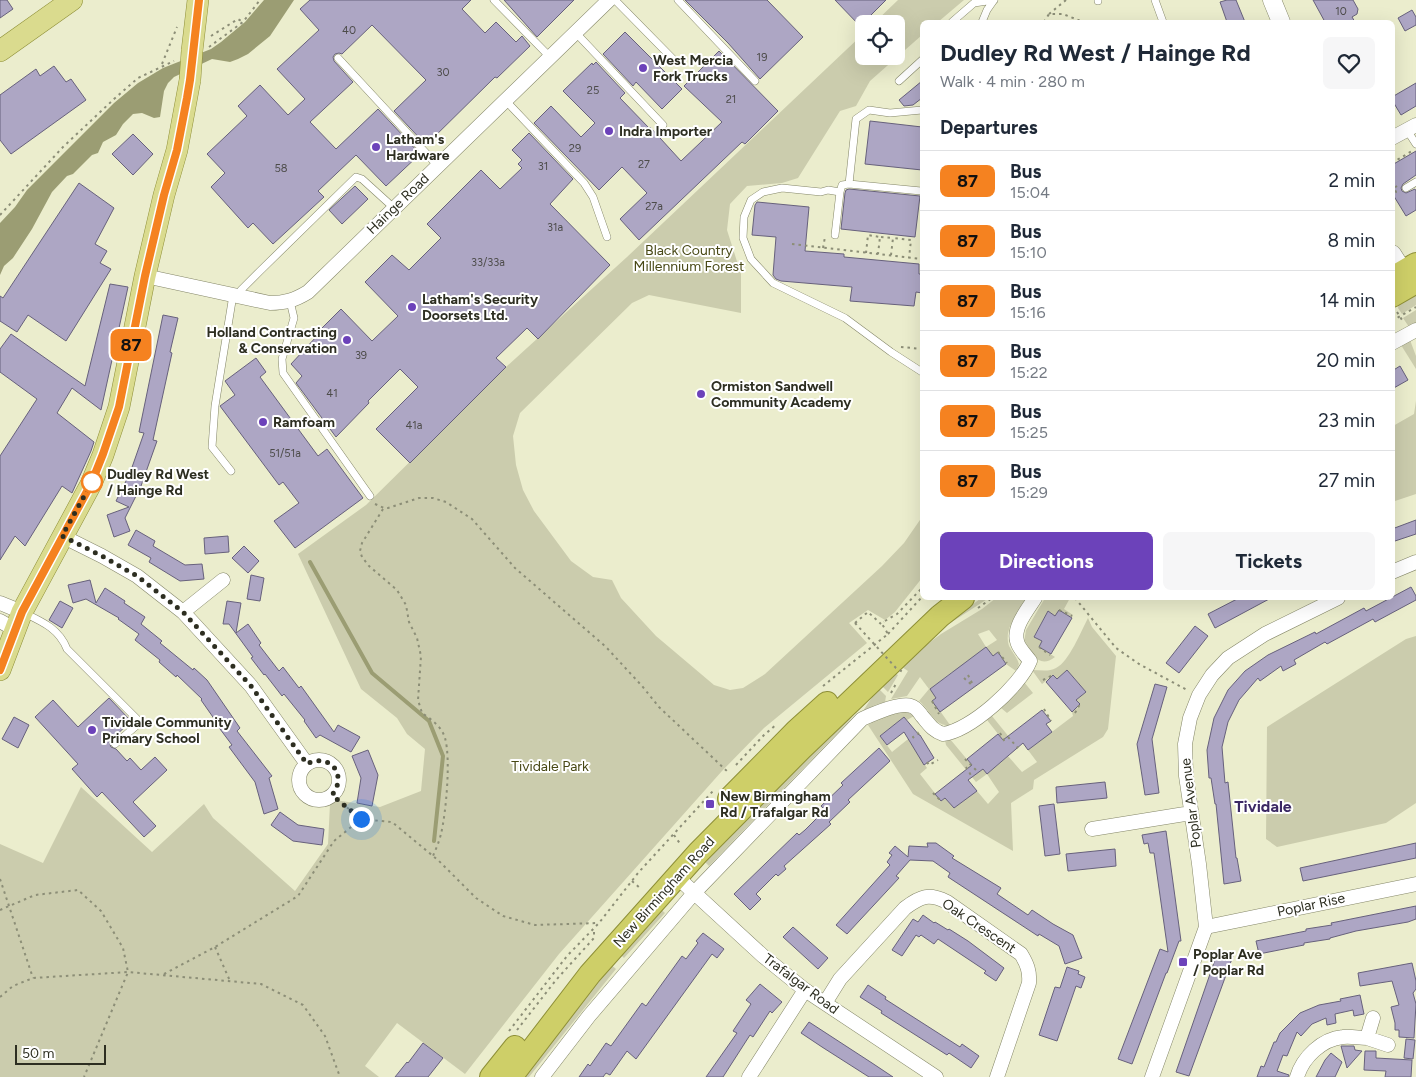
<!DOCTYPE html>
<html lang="en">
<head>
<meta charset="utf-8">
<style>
	:root { --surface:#fff; --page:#f6f6f7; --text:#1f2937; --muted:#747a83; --line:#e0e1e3; --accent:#6c42ba }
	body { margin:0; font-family:Figtree,sans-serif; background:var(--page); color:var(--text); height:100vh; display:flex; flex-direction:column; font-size:19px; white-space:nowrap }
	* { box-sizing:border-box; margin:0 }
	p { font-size:16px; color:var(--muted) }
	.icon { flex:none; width:28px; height:28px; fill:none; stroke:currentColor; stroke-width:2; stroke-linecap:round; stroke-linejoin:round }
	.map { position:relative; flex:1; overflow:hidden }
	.details { position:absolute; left:920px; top:20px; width:475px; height:580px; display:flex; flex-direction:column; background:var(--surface); border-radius:8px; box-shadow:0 5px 20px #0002 }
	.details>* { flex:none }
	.badge { padding:0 10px; border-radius:8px; font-size:18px; line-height:32px }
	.tools { position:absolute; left:855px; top:15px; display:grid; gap:10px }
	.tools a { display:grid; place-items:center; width:50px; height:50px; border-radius:8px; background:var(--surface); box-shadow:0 5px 20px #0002; font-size:25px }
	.scale { position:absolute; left:15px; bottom:12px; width:91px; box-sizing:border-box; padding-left:5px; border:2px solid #2d2e21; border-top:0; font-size:14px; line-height:18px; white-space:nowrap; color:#2d2e21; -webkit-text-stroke:4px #fff; paint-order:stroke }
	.you { position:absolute; width:25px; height:25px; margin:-12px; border:4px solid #fff; border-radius:50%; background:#1a73e8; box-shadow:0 0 0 8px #1a73e833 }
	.map>.badge { position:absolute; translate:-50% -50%; box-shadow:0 0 0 2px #fff }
	h2 { padding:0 20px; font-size:19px; line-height:45px }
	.round { display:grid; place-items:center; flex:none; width:52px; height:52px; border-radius:8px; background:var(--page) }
	.overview { display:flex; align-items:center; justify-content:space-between; height:85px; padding:0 20px }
	h1 { font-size:24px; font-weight:700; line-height:38px }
	.button { display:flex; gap:10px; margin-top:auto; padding:10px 20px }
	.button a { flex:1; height:58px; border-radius:8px; background:var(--accent); color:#fff; font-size:20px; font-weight:700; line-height:58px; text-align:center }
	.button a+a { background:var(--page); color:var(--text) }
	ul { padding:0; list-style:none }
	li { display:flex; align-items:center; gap:15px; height:60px; padding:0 20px; border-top:1px solid var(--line) }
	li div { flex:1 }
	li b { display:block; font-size:19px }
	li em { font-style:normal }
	li .badge { min-width:55px; font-weight:700; text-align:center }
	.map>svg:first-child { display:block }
	.green { fill:#cbccad; fill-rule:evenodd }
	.water { fill:#9b9d73 }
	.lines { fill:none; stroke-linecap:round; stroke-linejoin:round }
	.stream { stroke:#9b9d73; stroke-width:4 }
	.building { fill:#ada6c4; stroke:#67617c }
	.service-casing { stroke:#848668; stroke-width:8 }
	.minor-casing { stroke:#848668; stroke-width:15 }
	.tertiary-casing { stroke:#848668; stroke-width:19 }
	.primary-casing { stroke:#8e8f37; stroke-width:22 }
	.trunk-casing { stroke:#8e8f37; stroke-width:24 }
	.path { stroke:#8c8e77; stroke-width:2; stroke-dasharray:2.5 4; stroke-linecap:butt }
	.service { stroke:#fff; stroke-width:7 }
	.minor { stroke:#fff; stroke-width:14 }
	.tertiary { stroke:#fff; stroke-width:18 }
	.primary { stroke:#dadb8e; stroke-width:21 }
	.trunk { stroke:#cecf68; stroke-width:22 }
	.primary-bridge-casing { stroke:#8e8f37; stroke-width:22; stroke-linecap:butt }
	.path-bridge { stroke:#8c8e77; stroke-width:2; stroke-dasharray:2.5 4; stroke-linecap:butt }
	.primary-bridge { stroke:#dadb8e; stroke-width:21 }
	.line-casing { stroke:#fff; stroke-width:11 }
	.line { stroke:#f58220; stroke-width:8 }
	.walk { stroke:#2d2e21; stroke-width:5; stroke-dasharray:0 9 }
	.poi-dot { fill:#6c42ba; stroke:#fff; stroke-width:2 }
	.stop-dot { fill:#fff; stroke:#f58220; stroke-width:2.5 }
	.labels { text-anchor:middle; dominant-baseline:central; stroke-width:4; stroke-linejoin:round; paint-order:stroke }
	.number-label { font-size:11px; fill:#4d4c4a }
	.poi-label { font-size:14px; font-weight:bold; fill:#2d2e21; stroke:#fff; text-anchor:start }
	.street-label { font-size:14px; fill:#2d2e21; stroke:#fff }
	.park-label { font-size:14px; fill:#484815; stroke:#fff }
	.stop-label { font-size:14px; font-weight:bold; fill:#2d2e21; stroke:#fff; text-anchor:start }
	.quarter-label { font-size:16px; font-weight:bold; fill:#3b2863; stroke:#fff }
</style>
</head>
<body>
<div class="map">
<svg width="1416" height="1077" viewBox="0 0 1416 1077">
	<rect width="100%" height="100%" fill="#ebedcd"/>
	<path class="green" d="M898 0H964L938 22H922V35L870 81 856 106 840 111 798 178 782 183 747 186 730 204 727 230 741 274V313L649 295 632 303 520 413 513 436 516 465 523 490 534 511 571 561 593 577 612 580 621 598 656 636 714 685 730 690 743 688 765 674 882 566 904 543 922 517V578L895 612 885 620 868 610 849 623 867 643 764 728 722 771 559 954 465 1074 397 1023 365 1066 379 1077H0V844L43 863 81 787 152 852 204 804 213 818 295 891 328 844 330 804 335 800 380 807 421 791 425 749 407 734 397 718 361 689 298 554 366 505 506 367 627 257 864 33V56H896V24H873Z
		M1416 292V305L1402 314 1398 308 1399 302Z
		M1416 310V324L1409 327 1403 318Z
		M1410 340 1416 356V369L1401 345Z
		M1416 401V494L1395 501 1392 497 1393 426 1414 414Z
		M981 598H989L944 627Z
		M996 598H1027C1019 611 1003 629 1009 646 1012 652 1017 657 1019 664L1016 671 1006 664 998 653 993 656 986 647 965 663 971 672H952L930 689 936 698 933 701 950 725C934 727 930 709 919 701L929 689 920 677 907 696 891 699 908 671 899 665 941 634 982 609ZM989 630 997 640 986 647 978 634Z
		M1045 598H1070L1064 609 1073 615 1072 618 1059 610 1055 616 1048 611 1034 636 1042 641 1039 647 1055 657C1040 669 1032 655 1024 642L1026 630Z
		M1088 618 1092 627 1116 656 1108 729 1103 737 1034 780 1033 789 1011 803 1013 851 913 794 868 725C874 720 898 711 906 712 908 712 912 715 914 716L907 720 904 717 880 736 892 752 918 731 920 735 909 741 927 768 920 774 941 801 945 798 954 808 977 791 988 804 999 792 987 774 976 782 946 745 945 740 950 739 975 769 980 766 987 774 1008 756 1002 748 1006 744 987 720 992 716 1018 748 1008 756 1022 772 1037 762 1028 750 1073 716 1072 712 1080 705 1076 700 1086 692 1067 670 1057 679 1053 675 1042 684 1032 670C1040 670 1049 672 1056 668 1069 662 1081 631 1088 618Z
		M1416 636V803L1386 823 1277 847 1266 839 1267 727 1406 639Z
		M893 672 898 675 888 692 882 686Z
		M1024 682 1033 693 1007 713 1001 708Z
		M872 688 849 721 709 866 703 860Z
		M878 688 886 696 885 702 875 705 863 711Z
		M657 906 665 913 624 958 618 952Z
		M608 962 616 969 529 1077H517Z"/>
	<path class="water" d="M264 0H294L270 36 248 54 238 59 230 62 212 59 174 77 168 83 164 91 160 117 154 118 142 113 133 114 123 124 116 135 103 142 98 153 92 155 73 174 67 176 52 192 32 229 13 258 4 266 0 275V223L15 207 27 190 114 103 138 83 163 68 211 49 221 42 245 22Z"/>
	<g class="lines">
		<path class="stream" d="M310 562 372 673 429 721 443 756 434 841"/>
	</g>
	<path class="building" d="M0 0H7L13 9 0 18Z
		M310 0H471L462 9 485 33 496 22 516 42 522 36 530 46 497 78 495 77 426 145 394 111 426 80 372 25 342 54 339 53 335 54 333 57 334 61 353 82 310 122 336 149 378 109 420 154 386 186 356 155 318 191 324 197 273 244 253 223 248 228 211 187 225 173 207 154 247 116 238 106 260 85 288 115 305 99 277 69 319 30 300 9Z
		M504 0H574L537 37Z
		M685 0H767L803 37 760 79 728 43Z
		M835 0H886L860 26Z
		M1227 0H1236L1245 22H1227L1220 2Z
		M1313 0H1353L1358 9 1357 14 1352 17 1355 22H1325Z
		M1412 10 1416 17V25L1405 31 1398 18Z
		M625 32 682 89 662 109 636 82 633 86 603 54Z
		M719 51 778 111 745 144 742 142 639 240 620 219 647 193 622 167 599 190 534 123 551 106 581 137 595 123 563 91 592 63 593 65 596 62 625 93 620 98 649 128 650 127 681 161 722 122 684 86Z
		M54 66 66 82 71 79 86 100 11 154 0 140V95L36 69 40 76Z
		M922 81V98L913 105 904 106 899 100Z
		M1416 83V106L1401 115 1392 100V97Z
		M870 121 922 127V170L865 164Z
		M529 133 573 179 550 204 610 265 538 339 527 328 496 358 506 367 410 463 376 429 418 387 400 369 368 401 369 403 336 437 296 383 302 376 291 364 317 336 315 335 341 309 372 341 398 316 365 282 392 255 409 270 441 238 427 224 481 170 500 189 522 168 518 164 522 160 512 150Z
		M133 134 153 154 133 175 112 154Z
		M1416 151V175L1403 184 1401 188 1402 191 1406 193 1415 189 1416 191V210L1406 216 1392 193V165Z
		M79 183 114 208 95 244 107 251 100 263 111 269 66 341 28 315 17 332 0 321V296L3 298Z
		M355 186 368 199 342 224 329 210Z
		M849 189 920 196 915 237 841 229 845 193 846 190Z
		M757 202 809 207 805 251 844 254V257L919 264V274H922V293L916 292 914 306 850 301 852 287 781 281 776 279 773 275 776 237 752 235 755 205Z
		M110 284 128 287 101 410 72 388 57 413 94 442 91 451 72 493 62 486 25 546 15 536 0 560V456L37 399 0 372V349L11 334 85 386Z
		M163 315 178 318 170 352 172 353 153 440 157 441 141 486 125 518 130 531 114 537 107 515 129 507 116 501 130 473 144 433 139 432Z
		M256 358 266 372 260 377 318 456 327 449 363 498 295 548 274 521 299 503 283 482 279 485 220 406 235 395 225 381Z
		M1400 366 1408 380 1392 389V371Z
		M1416 520V534L1392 542V529Z
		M136 530 155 541 153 546 185 565 202 564 204 579 180 581 149 562 151 558 128 545Z
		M228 536 229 552 205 554 204 538Z
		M244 546 259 561 248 573 232 558Z
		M251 575 264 578 260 601 247 599Z
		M90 580 96 603 105 588 125 601 124 603 145 617 141 624 162 641 160 643 193 670 194 668 207 680 240 728 237 731 272 776 269 778 278 809 264 814 255 782 229 747 232 745 214 721 215 720 201 700 202 699 177 675 176 677 159 662 160 660 135 640 139 634 118 619 119 618 86 599 73 603 68 585Z
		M1411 587 1416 596V600L1375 622 1373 619 1327 644 1325 642 1294 660 1296 664 1283 671 1281 666 1260 681 1258 678 1239 700 1228 722 1222 747 1225 783 1228 782 1236 858H1237L1241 881 1224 884 1216 804H1215L1211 778H1209L1207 750 1214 718 1228 690 1245 671 1268 655 1315 632 1316 634 1364 608 1366 611Z
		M1239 598H1271L1215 628 1208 614Z
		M60 601 73 608 62 628 49 620Z
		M227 601 241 603 236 633 248 624 261 643 259 645 279 671 283 667 299 688 301 686 334 732 338 725 360 737 351 752 320 735 316 738 304 721 305 720 284 694 282 696 265 674 264 675 251 658 253 657 229 624H223Z
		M1059 610 1072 618 1051 654 1039 647 1042 641 1034 637 1048 611 1055 616Z
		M1195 626 1208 636 1179 673 1166 663Z
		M986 647 993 656 998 652 1006 664 940 712 932 701 936 698 930 689Z
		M1067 670 1086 692 1076 700 1080 704 1072 712 1046 682 1053 675 1057 679Z
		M1155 684 1167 687 1152 739 1159 793 1145 795 1137 744Z
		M109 698 131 721 109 742 111 747 116 749 127 761 130 758 141 770 155 757 167 770 133 802 156 826 144 837 102 792 97 797 72 769 78 764 35 717 53 700 78 727Z
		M1042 710 1051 721 1046 724 1052 732 1028 750 1023 743 987 774 983 769 968 780 977 791 954 808 945 798 941 801 935 794 972 765 967 759 998 734 1003 740Z
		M14 717 29 725 18 748 2 739Z
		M904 717 919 735H920L934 758 924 765 904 732 887 745 880 736Z
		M879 748 890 761 848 800 850 802 829 822 831 824 784 866 786 869 778 876 776 874 756 894 761 899 750 910 734 894 797 833 799 835 805 830 825 810 821 806 843 785 841 783Z
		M368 750 378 775 372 806 357 803 361 778 352 756Z
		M1105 782 1107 798 1057 803 1056 787Z
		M1054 804 1060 854 1045 856 1039 806Z
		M280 812 298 825 324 829 322 845 293 841 271 825Z
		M1166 831 1181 941H1179L1167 973H1166L1132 1064 1118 1059 1160 949 1168 952 1154 853H1150L1148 843 1144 844 1142 835Z
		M927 843H936L954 856 952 858 1001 888 997 894 1028 915 1032 910 1053 924 1073 935 1082 958 1065 964 1059 946 1039 934 1038 936 948 877 950 873 933 861 910 860 896 876 899 878 847 934 836 925 890 865 887 862 892 855 889 853 895 846 908 857 909 846 928 847Z
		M1416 843V858L1303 881 1300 868Z
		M1115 849 1116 866 1068 871 1066 854Z
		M1416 906V919L1408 922 1356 931 1330 938V939L1304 943V945L1259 954 1256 941 1306 931V929L1332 925 1331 923Z
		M923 915 934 923 935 922 948 930 949 929 968 941 1004 968 996 981 984 973 986 971 938 939 934 944 921 935 919 937 916 935 902 956 892 950 913 919 918 922Z
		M793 927 828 958 818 969 783 937Z
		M703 933 724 949 717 958 712 954 636 1059 627 1051 610 1075 606 1073 603 1077H579L588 1064 590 1066 606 1043 611 1046 642 1003 646 1006 682 956 686 959 698 943 696 941Z
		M1218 951 1233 956 1189 1076 1176 1072Z
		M1412 963 1416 981V989L1413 993 1416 1004 1414 1038 1399 1037V1030H1395V1023L1391 1007 1399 1005 1392 981 1360 986 1358 973Z
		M1067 967 1079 971 1078 974 1085 977 1081 988 1076 986 1057 1041 1039 1035 1055 987 1060 988Z
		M760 984 782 1002 772 1013 770 1011 753 1037 750 1035 723 1077H706L737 1033 733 1031 751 1004 746 1000Z
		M868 985 886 997 885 999 960 1047 962 1044 979 1056 971 1068 949 1053 947 1055 881 1013 882 1011 860 997Z
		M1360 995 1364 1014 1354 1016 1353 1010 1335 1014 1336 1023 1327 1025 1326 1018 1312 1024 1301 1036 1297 1032 1287 1056 1283 1055 1277 1071 1289 1075 1288 1077H1257L1261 1066 1264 1067 1274 1042H1276L1280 1033 1300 1013 1319 1005 1341 1001 1340 999Z
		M809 1022 872 1063 893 1077H869L822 1047 801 1033Z
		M1406 1039 1415 1040 1413 1059 1404 1058Z
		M423 1043 443 1058 428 1077H395L407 1062 408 1063Z
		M1341 1046H1354L1355 1050 1362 1051 1347 1068Z
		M1365 1051H1376V1058L1412 1060 1411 1077H1385L1386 1071 1364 1070Z
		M1331 1053 1342 1062 1335 1077H1316L1325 1060Z"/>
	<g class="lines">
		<defs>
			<path id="service" d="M494 0 550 57
				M615 0 673 59
				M678 0 755 81
				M1098 0V1
				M1155 0 1163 22
				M952 22 974 3 994 0
				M982 22 987 10 994 0
				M575 32 663 125
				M338 58 438 166
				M899 81 922 60
				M505 100 584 183 593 197 607 237
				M1407 130 1416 144
				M1406 188 1416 182
				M921 191 849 184 856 119 869 110 890 113 922 110
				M840 192 828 190 821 192 782 188 763 192 751 200 744 217 743 238 751 259 773 283 845 318 891 352 922 372
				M835 235 840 192 842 185 849 184
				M239 296 241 290 260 271 356 177 362 179 394 208
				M290 301 294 318 282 359 283 373 370 496
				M231 471 212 447 215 406 233 295
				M24 613C43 622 59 629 67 649L137 719 136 726 115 744"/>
			<path id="minor" d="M1392 138 1416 125
				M145 276 270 303C285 303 295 300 308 292L609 0
				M1392 343 1416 330
				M62 536 102 556 137 576 183 612 251 686 307 764
				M1392 572 1416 562
				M0 603 22 612
				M183 612 223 580
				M0 621 14 629
				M299 780a20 20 0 1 1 40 0a20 20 0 1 1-40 0Z
				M1092 829 1191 813
				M677 877 763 956 805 990 936 1077
				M1206 927 1416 884
				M825 1003 840 979 905 908C921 896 929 893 947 902L1021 954C1027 964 1030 971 1029 983L997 1077
				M1373 1018 1367 1038 1388 1045
				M542 1077 589 1016 694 893 862 719C873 714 900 702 911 706 916 707 919 712 922 716 929 724 933 731 943 734 970 731 1020 686 1030 661 1026 655 1018 648 1017 641 1013 627 1028 609 1035 598
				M749 1077 805 990
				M1152 1077 1206 927 1199 864 1186 776 1185 744 1190 718 1199 695 1212 675 1228 658 1265 634 1338 598
				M1297 1077C1303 1057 1322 1039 1343 1037 1351 1036 1359 1038 1367 1038"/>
			<path id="tertiary" d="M1272 0 1281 22
				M1392 254 1403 271"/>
			<path id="primary" d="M0 51 72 0
				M192 51 198 0
				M0 670 22 612 91 484 103 455 119 407 145 276 164 195 177 150 190 80"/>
			<path id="trunk" d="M1392 278 1416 264
				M1392 296 1416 282
				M729 799 796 731 827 703
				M491 1077 515 1047
				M511 1077 590 974 698 853 802 748 940 616 963 598"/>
		</defs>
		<use href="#service" class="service-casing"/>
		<use href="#minor" class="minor-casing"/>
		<use href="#tertiary" class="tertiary-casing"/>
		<use href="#primary" class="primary-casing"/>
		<use href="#trunk" class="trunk-casing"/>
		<path class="path" d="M1049 14 1066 0
			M1044 22 1049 14H1063L1083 22
			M211 36 238 19 243 22
			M209 47 243 22 260 0
			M162 64 177 27
			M1392 163 1412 151
			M1392 198 1396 192 1394 188 1397 186
			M0 215 63 147 114 99 138 78 174 61
			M881 237 893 238
			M792 244 922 259
			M823 248 825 237
			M866 253 868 235 880 237 878 254
			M891 255 893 238 911 240 909 258
			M1397 312 1404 323
			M1392 321 1416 307
			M901 347 922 349
			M375 504 384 508H388L419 498H433L446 502 472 519 515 568 606 647 642 686 659 707 729 773
			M383 509 362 543 360 551 362 557 369 566 397 590 406 605 409 622 417 638 421 656 418 700 422 713C431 719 442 727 445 738 451 759 446 813 441 834 439 842 436 849 433 856
			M1075 598 1116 648 1139 664 1187 690
			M978 608 992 598
			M1059 610 1072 616
			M885 621 897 614 922 588
			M855 623 868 612 881 624
			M888 634 922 597
			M1039 647 1050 655
			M998 652 1007 663
			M968 675 974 687
			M964 678 973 686
			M1043 680 1053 675
			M823 686 888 634 882 624 884 622
			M891 693 897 682
			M932 701 939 714
			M1044 709 1051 721
			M1075 713 1080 704
			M1000 733 1006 744
			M1008 737 1018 748
			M914 738 913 737 919 733
			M965 759 976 770
			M927 762 929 765 938 760
			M736 765 764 735 777 724
			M966 767 972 777
			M933 793 941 801
			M332 795 361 819 392 822 439 861 476 898 503 916 535 925 599 923
			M674 835 681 845
			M0 879 33 978
			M632 881 641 889
			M0 910 35 895 78 890 101 911 123 948 128 972 84 1077
			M215 947 230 981
			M164 974 215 947 298 896 334 841 361 819
			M0 997 13 986 33 978 128 972 261 984 303 1005 325 1036 340 1077
			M517 1030 556 980 594 938V928
			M509 1031 567 956 599 923 638 873 713 791"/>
		<use href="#service" class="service"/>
		<use href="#minor" class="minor"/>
		<use href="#tertiary" class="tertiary"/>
		<use href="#primary" class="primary"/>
		<use href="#trunk" class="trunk"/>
		<defs>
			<path id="primary-bridge" d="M190 80 192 51"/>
		</defs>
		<use href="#primary-bridge" class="primary-bridge-casing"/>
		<path class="path-bridge" d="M855 623 896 668 903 672"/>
		<use href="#primary-bridge" class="primary-bridge"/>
	</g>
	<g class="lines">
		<defs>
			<path id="line" d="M0 670 22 612 91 484 103 454 119 407 145 276 164 195 177 150 187 98 190 80 199 0"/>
		</defs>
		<use href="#line" class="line-casing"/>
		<use href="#line" class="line"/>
		<path class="walk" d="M92 482 62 536 102 556 137 576 183 612 251 686 307 764C330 752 348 775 332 795L361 819"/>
	</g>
	<g class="poi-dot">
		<circle cx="643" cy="68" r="5"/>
		<circle cx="609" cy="131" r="5"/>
		<circle cx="376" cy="147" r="5"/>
		<circle cx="412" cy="307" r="5"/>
		<circle cx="347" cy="340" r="5"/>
		<circle cx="701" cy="394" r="5"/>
		<circle cx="263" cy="422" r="5"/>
		<circle cx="92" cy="730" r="5"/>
		<rect x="705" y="799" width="10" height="10" rx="2.5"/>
		<rect x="1178" y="957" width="10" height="10" rx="2.5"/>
	</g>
	<circle class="stop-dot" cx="92" cy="482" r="10"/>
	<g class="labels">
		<g class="number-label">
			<text x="1341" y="11">10</text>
			<text x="349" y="30">40</text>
			<text x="762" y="57">19</text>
			<text x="443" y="72">30</text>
			<text x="593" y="90">25</text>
			<text x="731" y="99">21</text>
			<text x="575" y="148">29</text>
			<text x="644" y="164">27</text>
			<text x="543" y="166">31</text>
			<text x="281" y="168">58</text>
			<text x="654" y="206">27a</text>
			<text x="555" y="227">31a</text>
			<text x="488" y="262">33/33a</text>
			<text x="361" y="355">39</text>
			<text x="332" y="393">41</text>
			<text x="414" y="425">41a</text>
			<text x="285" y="453">51/51a</text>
		</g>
		<g class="poi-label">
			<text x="653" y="60">West Mercia<tspan x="653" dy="16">Fork Trucks</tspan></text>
			<text x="619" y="131">Indra Importer</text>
			<text x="386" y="139">Latham's<tspan x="386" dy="16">Hardware</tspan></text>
			<text x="422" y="299">Latham's Security<tspan x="422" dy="16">Doorsets Ltd.</tspan></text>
			<text x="337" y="332" text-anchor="end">Holland Contracting<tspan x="337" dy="16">&amp; Conservation</tspan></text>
			<text x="711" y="386">Ormiston Sandwell<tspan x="711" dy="16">Community Academy</tspan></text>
			<text x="273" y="422">Ramfoam</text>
			<text x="102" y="722">Tividale Community<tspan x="102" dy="16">Primary School</tspan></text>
			<text x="720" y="796">New Birmingham<tspan x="720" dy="16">Rd / Trafalgar Rd</tspan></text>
			<text x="1193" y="954">Poplar Ave<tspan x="1193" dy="16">/ Poplar Rd</tspan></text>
		</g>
		<g class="street-label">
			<text transform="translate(398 204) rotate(-44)">Hainge Road</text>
			<text transform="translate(1191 803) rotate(-97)">Poplar Avenue</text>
			<text transform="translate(664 892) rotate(-48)">New Birmingham Road</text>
			<text transform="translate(1311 905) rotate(-12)">Poplar Rise</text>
			<text transform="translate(979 926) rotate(34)">Oak Crescent</text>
			<text transform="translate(801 984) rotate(37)">Trafalgar Road</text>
		</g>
		<g class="park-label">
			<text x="689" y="250">Black Country<tspan x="689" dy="16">Millennium Forest</tspan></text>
			<text x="550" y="766">Tividale Park</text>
		</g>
		<g class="stop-label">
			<text x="107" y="474">Dudley Rd West<tspan x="107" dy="16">/ Hainge Rd</tspan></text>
		</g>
		<g class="quarter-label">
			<text x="1263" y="806">Tividale</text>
		</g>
	</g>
</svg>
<div class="tools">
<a><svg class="icon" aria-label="locate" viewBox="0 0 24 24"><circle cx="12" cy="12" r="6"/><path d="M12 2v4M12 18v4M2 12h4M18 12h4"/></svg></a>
</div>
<div class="scale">50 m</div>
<div class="you" style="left:361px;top:819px"></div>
<b class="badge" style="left:131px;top:345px;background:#f58220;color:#111">87</b>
<section class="details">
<div class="overview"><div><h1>Dudley Rd West / Hainge Rd</h1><p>Walk · 4 min · 280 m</p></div><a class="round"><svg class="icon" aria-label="heart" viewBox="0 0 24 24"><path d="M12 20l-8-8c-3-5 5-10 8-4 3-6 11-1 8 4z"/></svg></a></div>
<h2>Departures</h2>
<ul>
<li><span class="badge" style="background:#f58220;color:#111">87</span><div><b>Bus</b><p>15:04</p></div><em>2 min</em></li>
<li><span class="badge" style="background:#f58220;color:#111">87</span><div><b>Bus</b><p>15:10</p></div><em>8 min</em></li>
<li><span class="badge" style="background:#f58220;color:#111">87</span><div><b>Bus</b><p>15:16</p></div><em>14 min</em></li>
<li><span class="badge" style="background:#f58220;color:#111">87</span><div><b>Bus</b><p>15:22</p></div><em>20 min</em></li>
<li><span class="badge" style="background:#f58220;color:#111">87</span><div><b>Bus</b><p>15:25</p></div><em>23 min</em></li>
<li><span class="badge" style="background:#f58220;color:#111">87</span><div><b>Bus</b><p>15:29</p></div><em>27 min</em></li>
</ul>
<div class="button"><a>Directions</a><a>Tickets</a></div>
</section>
</div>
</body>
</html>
